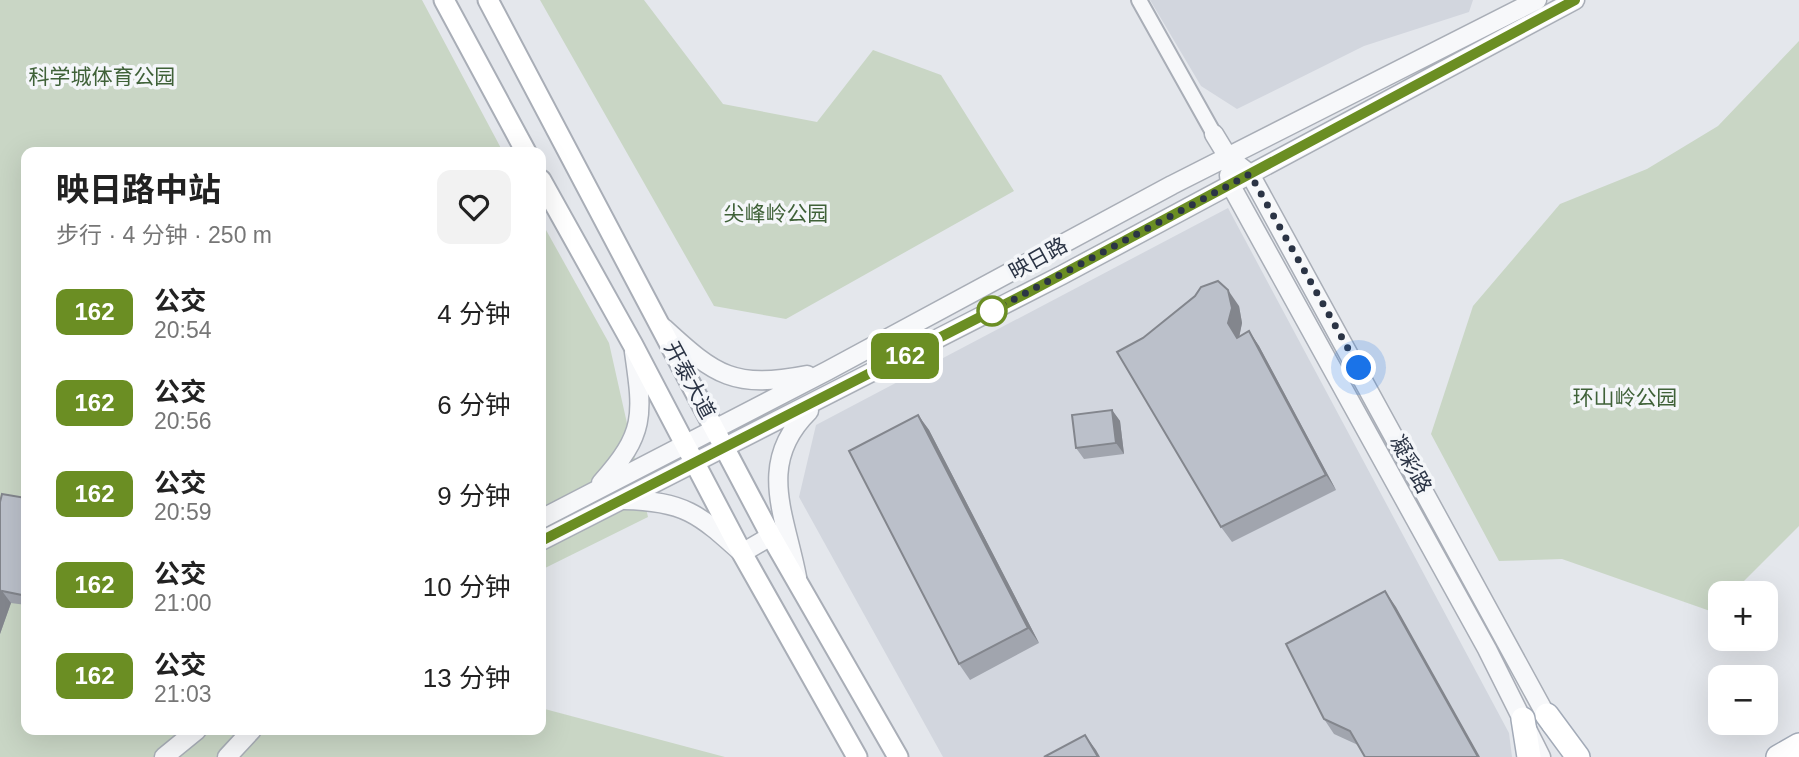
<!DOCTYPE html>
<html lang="zh">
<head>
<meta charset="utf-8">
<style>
	:root { --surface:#fff; --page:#f2f2f2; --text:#222; --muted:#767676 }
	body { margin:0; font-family:Helvetica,"Noto Sans SC",sans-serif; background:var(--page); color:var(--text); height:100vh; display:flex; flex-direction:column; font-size:26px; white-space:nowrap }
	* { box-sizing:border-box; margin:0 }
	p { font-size:23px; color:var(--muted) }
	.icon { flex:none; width:38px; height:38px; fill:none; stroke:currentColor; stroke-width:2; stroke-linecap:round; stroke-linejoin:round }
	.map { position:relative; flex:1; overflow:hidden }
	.sheet { position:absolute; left:21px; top:147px; width:525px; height:588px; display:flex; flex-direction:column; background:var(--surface); border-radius:14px; box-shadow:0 7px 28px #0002 }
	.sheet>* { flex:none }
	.badge { padding:0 14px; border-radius:10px; font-size:24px; line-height:46px }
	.fabs { position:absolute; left:1708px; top:581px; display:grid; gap:14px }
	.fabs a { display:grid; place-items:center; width:70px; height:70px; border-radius:14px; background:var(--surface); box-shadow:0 7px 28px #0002; font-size:35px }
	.you { position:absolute; width:35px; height:35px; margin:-18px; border:5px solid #fff; border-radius:50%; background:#1a73e8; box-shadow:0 0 0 10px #1a73e833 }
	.map>.badge { position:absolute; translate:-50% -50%; box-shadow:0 0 0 4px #fff }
	.round { display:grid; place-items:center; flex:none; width:74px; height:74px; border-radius:14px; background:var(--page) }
	.head { display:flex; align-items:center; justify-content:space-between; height:119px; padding:0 35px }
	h1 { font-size:33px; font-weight:700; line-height:52px }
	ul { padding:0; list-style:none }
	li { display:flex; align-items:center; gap:21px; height:91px; padding:0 35px }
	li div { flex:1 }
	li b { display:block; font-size:26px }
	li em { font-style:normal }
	li .badge { min-width:77px; font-weight:700; text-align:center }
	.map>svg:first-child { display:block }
	.built { fill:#d2d6de }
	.green { fill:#c9d6c5 }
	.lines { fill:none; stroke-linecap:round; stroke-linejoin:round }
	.minor-casing { stroke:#a9aeb7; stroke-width:18 }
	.tertiary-casing { stroke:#a9aeb7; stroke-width:21 }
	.secondary-casing { stroke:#a9aeb7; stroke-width:23 }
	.primary-casing { stroke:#a3abb8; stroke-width:26 }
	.minor { stroke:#f7f8fa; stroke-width:14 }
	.tertiary { stroke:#f7f8fa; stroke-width:18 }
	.secondary { stroke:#fff; stroke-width:19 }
	.primary { stroke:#fff; stroke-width:23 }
	.wall { fill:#a1a5ae }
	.shaded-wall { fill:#83868d }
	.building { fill:#bbc0ca; stroke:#83868d; stroke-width:2 }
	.line-casing { stroke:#fff; stroke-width:16 }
	.line { stroke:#6b8e23; stroke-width:10 }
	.walk { stroke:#2b3445; stroke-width:7; stroke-dasharray:0 12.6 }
	.stop-dot { fill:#fff; stroke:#6b8e23; stroke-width:3.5 }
	.labels { text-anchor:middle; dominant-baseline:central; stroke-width:7; stroke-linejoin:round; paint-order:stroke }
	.park-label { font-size:21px; fill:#3f6138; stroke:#f4f6f9 }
	.street-label { font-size:21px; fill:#2b3445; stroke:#f4f6f9 }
</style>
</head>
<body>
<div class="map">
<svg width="1799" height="757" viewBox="0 0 1799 757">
	<rect width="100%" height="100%" fill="#e4e7ec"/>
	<path class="built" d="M1150 0H1473L1469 12 1364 46 1237 109 1201 86Z
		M1228 208 1509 733 1512 757H943L799 497 816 425Z"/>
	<path class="green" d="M0 0H422L503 152H26V730H541V708L725 757H0Z
		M540 0H644L723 104 817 122 873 50 941 75 1014 191 786 319 714 306Z
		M1799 41V526L1732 593H1720V605L1713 612 1562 559 1499 561 1431 434 1473 306 1560 204 1647 169 1718 126Z
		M541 221 609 343 648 517 541 570Z"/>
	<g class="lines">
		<defs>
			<path id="minor" d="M1139 0 1214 134"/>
			<path id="tertiary" d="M1214 134 1228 157 1250 174 1552 726
				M1229 175 1230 184 1487 649 1541 757
				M664 328C716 376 734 389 807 375
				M601 483C646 433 643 415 634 352
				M624 500C684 501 699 514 742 553L771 536
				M541 519 827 371 1172 185 1537 0
				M541 541 1062 275 1575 0
				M797 577C785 514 756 463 809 411
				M164 757 197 730
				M227 757 252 730"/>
			<path id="secondary" d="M444 0 526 152
				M488 0 771 536 898 757
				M541 180 633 345 742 553 857 757"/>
			<path id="primary" d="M1547 715 1578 757
				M1523 719 1529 757
				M1778 757 1799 745"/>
		</defs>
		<use href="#minor" class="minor-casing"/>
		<use href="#tertiary" class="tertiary-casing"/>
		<use href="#secondary" class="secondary-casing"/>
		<use href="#primary" class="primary-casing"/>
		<use href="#minor" class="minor"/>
		<use href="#tertiary" class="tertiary"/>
		<use href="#secondary" class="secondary"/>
		<use href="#primary" class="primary"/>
	</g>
	<path class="wall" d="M1239 306 1242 323 1239 337 1249 331 1259 346 1336 490 1232 542 1221 527 1143 338Z
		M1112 410 1120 421 1124 454 1084 459 1076 448Z
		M918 415 929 430 1039 643 970 680 959 664Z
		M2 494 26 498V605L11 603 0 634Z
		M1396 607 1358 745 1334 734 1324 719Z"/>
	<path class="shaded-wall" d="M1228 290 1239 306 1242 323 1239 338H1237L1228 323Z
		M1249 331 1259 346 1336 490 1326 475Z
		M1112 410 1120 421 1124 454 1116 443Z
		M918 415 929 430 1039 643 1028 628Z
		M26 573V601L22 595Z
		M2 591 11 603 0 634V598Z
		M1385 591 1396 607 1480 757H1478Z
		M1085 735 1096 750 1100 757H1098Z"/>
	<path class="building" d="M1218 281 1228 290 1232 308 1228 323 1237 338 1249 331 1326 475 1221 527 1117 352 1143 338 1195 296 1201 287Z
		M1112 410 1116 443 1076 448 1072 415Z
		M918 415 1028 628 959 664 849 451Z
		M2 494 26 498V573L22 595 2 591 0 598V502Z
		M1385 591 1478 757H1365L1350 731 1324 719 1286 644Z
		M1085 735 1098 757H1044Z"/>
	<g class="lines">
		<defs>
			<path id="line" d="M541 541 1029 292 1575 0"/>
		</defs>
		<use href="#line" class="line-casing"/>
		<use href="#line" class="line"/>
		<path class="walk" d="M992 311 1250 174 1359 368"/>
	</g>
	<circle class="stop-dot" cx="992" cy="311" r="14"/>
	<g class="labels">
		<g class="park-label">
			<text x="102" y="76">科学城体育公园</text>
			<text x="776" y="213">尖峰岭公园</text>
			<text x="1625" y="397">环山岭公园</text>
		</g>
		<g class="street-label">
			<text transform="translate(1038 258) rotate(-29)">映日路</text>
			<text transform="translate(690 380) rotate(62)">开泰大道</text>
			<text transform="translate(1411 464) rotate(61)">凝彩路</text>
		</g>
	</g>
</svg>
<div class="fabs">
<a>+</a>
<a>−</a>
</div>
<div class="you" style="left:1359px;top:368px"></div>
<b class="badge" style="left:905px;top:356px;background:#6b8e23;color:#fff">162</b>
<section class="sheet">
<div class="head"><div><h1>映日路中站</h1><p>步行 · 4 分钟 · 250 m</p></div><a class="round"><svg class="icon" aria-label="heart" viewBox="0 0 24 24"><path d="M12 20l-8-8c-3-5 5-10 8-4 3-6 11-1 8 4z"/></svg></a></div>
<ul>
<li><span class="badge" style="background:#6b8e23;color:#fff">162</span><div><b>公交</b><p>20:54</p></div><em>4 分钟</em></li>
<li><span class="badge" style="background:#6b8e23;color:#fff">162</span><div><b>公交</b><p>20:56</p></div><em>6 分钟</em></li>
<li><span class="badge" style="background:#6b8e23;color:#fff">162</span><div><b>公交</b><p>20:59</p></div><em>9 分钟</em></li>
<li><span class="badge" style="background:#6b8e23;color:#fff">162</span><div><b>公交</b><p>21:00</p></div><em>10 分钟</em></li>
<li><span class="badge" style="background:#6b8e23;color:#fff">162</span><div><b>公交</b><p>21:03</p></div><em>13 分钟</em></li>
</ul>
</section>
</div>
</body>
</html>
